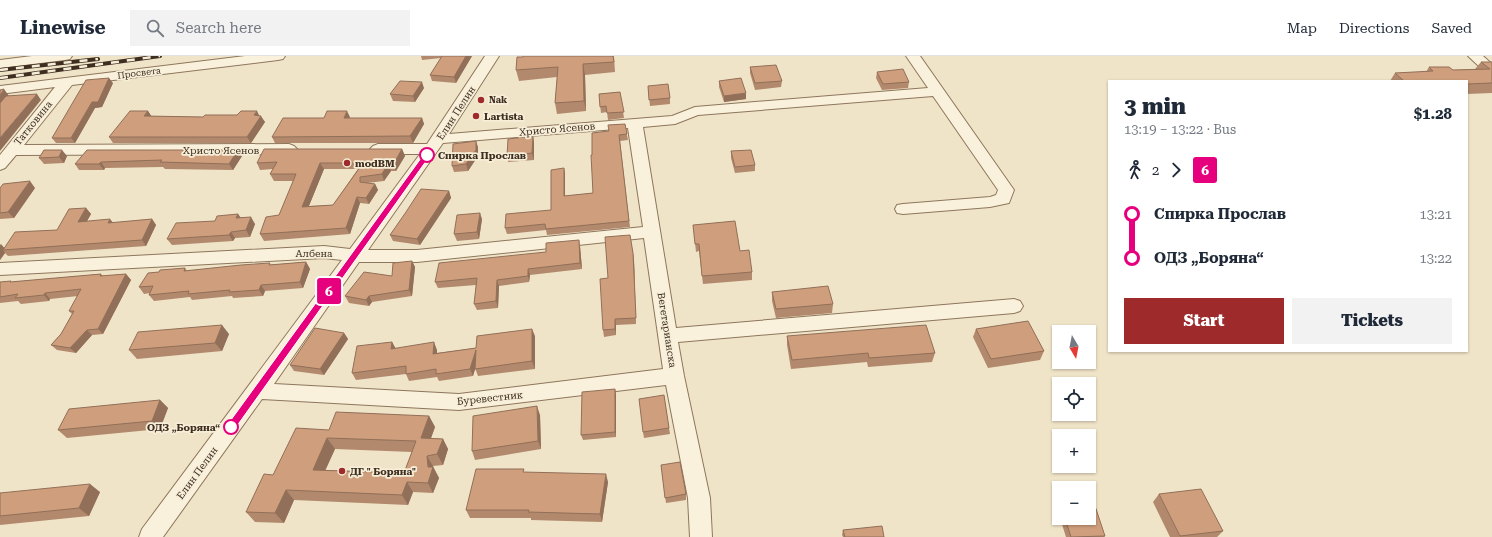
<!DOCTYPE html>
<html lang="en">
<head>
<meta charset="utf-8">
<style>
	:root { --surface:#fff; --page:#f2f2f3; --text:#1f2937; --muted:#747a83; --line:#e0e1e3; --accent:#9e2a2b }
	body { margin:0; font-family:"Roboto Serif",serif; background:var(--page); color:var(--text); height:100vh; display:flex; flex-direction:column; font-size:15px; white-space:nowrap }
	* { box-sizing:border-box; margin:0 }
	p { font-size:13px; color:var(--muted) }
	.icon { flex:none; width:22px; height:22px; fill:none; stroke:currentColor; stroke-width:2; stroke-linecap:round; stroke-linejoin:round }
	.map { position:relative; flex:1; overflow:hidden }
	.details { position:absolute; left:1108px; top:24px; width:360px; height:272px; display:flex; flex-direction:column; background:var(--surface); border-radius:0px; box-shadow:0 1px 3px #0004 }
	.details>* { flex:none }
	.badge { padding:0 8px; border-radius:3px; font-size:14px; line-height:26px }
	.needle { width:26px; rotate:170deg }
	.tools { position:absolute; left:1052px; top:269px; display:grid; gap:8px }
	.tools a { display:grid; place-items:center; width:44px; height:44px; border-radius:0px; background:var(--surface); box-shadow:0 1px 3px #0004; font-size:20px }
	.map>.badge { position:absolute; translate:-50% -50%; box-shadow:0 0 0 2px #fff }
	.legs { display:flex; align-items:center; gap:6px; height:44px; padding:0 16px; font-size:13px }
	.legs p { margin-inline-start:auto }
	.summary { display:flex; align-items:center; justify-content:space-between; height:68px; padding:0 16px }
	h1 { font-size:22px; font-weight:800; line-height:30px }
	.primary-button { display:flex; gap:8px; margin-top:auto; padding:8px 16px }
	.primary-button a { flex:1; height:46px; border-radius:0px; background:var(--accent); color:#fff; font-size:16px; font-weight:800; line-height:46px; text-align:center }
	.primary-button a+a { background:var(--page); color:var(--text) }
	ul { padding:0 16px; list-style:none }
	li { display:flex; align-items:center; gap:14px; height:44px; font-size:15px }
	li i { display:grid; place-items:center; width:6px; height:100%; margin:0 5px; background:currentColor }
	li i::after { content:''; width:10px; height:10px; margin:-5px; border:3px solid; border-radius:50%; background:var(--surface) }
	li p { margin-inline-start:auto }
	li:first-child i { background:linear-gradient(#0000 50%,currentColor 0) }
	li:last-child i { background:linear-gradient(currentColor 50%,#0000 0) }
	header { display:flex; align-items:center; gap:24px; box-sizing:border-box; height:56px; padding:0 20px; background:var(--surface); border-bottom:1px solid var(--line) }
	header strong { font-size:19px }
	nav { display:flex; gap:22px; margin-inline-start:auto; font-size:14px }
	.search { width:280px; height:36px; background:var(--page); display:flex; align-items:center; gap:10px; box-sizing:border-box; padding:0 14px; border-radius:0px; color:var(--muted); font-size:15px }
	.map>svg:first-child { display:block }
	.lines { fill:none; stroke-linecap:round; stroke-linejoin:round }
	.minor-casing { stroke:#8d765c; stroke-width:2 }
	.minor { fill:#faf1dc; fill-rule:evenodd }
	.rail-casing { stroke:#3d2e20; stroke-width:4 }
	.rail { stroke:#f7eed8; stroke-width:2.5; stroke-dasharray:8; stroke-linecap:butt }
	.wall { fill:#b2896c; fill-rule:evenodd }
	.shaded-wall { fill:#916f58 }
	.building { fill:#cf9f7d; stroke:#916f58; fill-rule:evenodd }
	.line-1 { fill:#e6007e; stroke:#fff }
	.poi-dot { fill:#9e2a2b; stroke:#f7eed8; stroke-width:1.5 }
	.stop-1-dot { fill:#fff; stroke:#e6007e; stroke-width:2 }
	.labels { text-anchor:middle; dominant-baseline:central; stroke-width:3.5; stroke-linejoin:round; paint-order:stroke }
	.far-street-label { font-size:9px; fill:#3d2e20; stroke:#f7eed8 }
	.far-poi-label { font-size:9px; font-weight:bold; fill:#3d2e20; stroke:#f7eed8; text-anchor:start }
	.street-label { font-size:10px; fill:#3d2e20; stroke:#f7eed8 }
	.poi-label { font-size:10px; font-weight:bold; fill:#3d2e20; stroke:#f7eed8; text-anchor:start }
	.stop-label { font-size:10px; font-weight:bold; fill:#3d2e20; stroke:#f7eed8; text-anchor:start }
</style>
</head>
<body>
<header>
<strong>Linewise</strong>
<div class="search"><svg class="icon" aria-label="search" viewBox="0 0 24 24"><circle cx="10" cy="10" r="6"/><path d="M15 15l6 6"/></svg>Search here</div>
<nav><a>Map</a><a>Directions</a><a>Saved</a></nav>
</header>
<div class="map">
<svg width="1492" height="481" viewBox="0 0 1492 481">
	<rect width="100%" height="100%" fill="#f0e4c8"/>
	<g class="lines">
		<defs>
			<path id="minor" d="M32 0H72L70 3 65 4 0 12V4Z
				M245 0H285L283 3 278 4 72 29 24 89 289 88 294 90 297 93 294 96 289 98 16 99 5 112 0 114V99L55 31 0 38V30Z
				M485 0H499L449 78 672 60 695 51 928 32 906 0H920L1014 134 1009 147 990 151 903 158 897 157 895 153 897 149 903 148 990 141 996 139 998 134 933 40 698 59 675 68 643 71 676 272 1014 243 1020 245 1023 250 1020 255 1014 257 678 286 684 320 710 442 712 481H690L688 442 666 329 459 354 262 343 163 481H139L142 473 342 204 324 202 0 219V207L324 190 350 193 420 98H378L373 96 370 93 373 90 378 88H427ZM628 72 643 171 417 194H368L443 87ZM644 182 663 313 459 338 274 328 359 206H417Z
				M1468 0H1483L1492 8V15H1484Z"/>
		</defs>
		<use href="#minor" class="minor-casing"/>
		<use href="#minor" class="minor"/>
		<defs>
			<path id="rail" d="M0 14 98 3
				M0 22 160 0"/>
		</defs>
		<use href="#rail" class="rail-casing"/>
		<use href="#rail" class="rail"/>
	</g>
	<path class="wall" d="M421 0H472L456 27 432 25 430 19 441 2 422 4Z
		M614 0 615 16 585 19 586 55 557 58 555 47 557 21 519 25 516 14Z
		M1481 6H1492V37L1467 38V25H1390L1395 17 1426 16 1429 11 1453 14 1475 13Z
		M750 11 782 25 781 31 755 34 750 17Z
		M877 16 909 26 908 32 882 34 876 22Z
		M719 25 746 43 724 46 719 31Z
		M113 27 102 51 95 52 75 87H56L52 82Z
		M648 30 670 42V48L650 50Z
		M424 32 415 46 393 45 390 38Z
		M620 36 624 62 608 64 607 56 601 57 599 38Z
		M148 55 151 60 203 61 259 60 265 66 251 87H113L109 81Z
		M350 61 349 62H422L424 68 413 87H275L272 81 324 62Z
		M625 68 628 84 620 85 630 171 547 179 546 174 507 178 505 172 551 154 564 112 565 118V140L593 137 592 99 609 75Z
		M533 80 534 87V104L508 106 507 100Z
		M478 91V100L468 115 454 116 452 110Z
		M402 93 405 100 396 115H391L384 125 367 127 375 128 378 134 369 148 360 147 350 178 264 185 260 178 279 159 294 125H274L270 118 273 113 260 114 257 107ZM324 113H358L333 149 309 150Z
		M44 94 67 100 64 107 44 108 39 102Z
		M238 94 242 100 233 114 165 113 163 111 105 112 104 114H79L75 108Z
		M731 95 755 109V115L735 117 731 102Z
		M0 132H35L14 162 0 163Z
		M449 135 451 142 420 189 393 185 390 179Z
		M86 152 91 158 87 165 113 167 152 163 156 169 146 190 8 200 5 197 0 204V188L4 192 57 174Z
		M238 158 241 162 255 168 250 181 235 182 233 185 172 189 167 183 215 165Z
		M482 163 479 183 457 185 454 178Z
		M693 169 740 195 752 216V224L703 228 699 195 696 196Z
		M630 179 634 204 636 268 616 269V279L604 281 603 274 608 222Z
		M580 190 582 213 530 219 529 226 499 230 498 252 477 254 474 248 476 229 438 232 435 226Z
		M412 205 415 211 412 240 372 246 369 250 349 247 345 240 392 220Z
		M306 206 310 213 303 232 265 235 263 240 233 242 232 240 192 244 190 241 154 245 149 239 150 237 144 238 139 231 159 216 185 212 187 215Z
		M101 218 103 220 126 218 131 224 103 278 92 279 76 297 57 294 51 289 61 278 72 258 69 255 78 240 50 243 49 245 21 248 18 245 0 247V226H12Z
		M772 236 833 248 832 257 776 262 772 245Z
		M976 273 1044 295 1040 304 988 312 973 281Z
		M344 277 348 283 324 319 294 315 290 309Z
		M229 278 222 295 137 303 129 294Z
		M535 280V313L478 320 475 312 473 320 439 325 437 321 409 325 406 318 356 324 352 317 392 286 395 292 437 294V297L476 292Z
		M787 280 935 297 932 306 868 311 867 306 791 313 787 289Z
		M615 333 616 339V381L583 384 581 379Z
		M664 339 670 378 644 382 643 376Z
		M160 344 168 352 160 373 67 382 58 374Z
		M540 359 541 393 475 404 472 395Z
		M429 360 435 371 431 382 443 383 448 393 443 409 433 410 439 422 433 437 413 436 408 449 294 444 284 467 255 466 246 456 273 419 329 374ZM335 393 412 396 404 417 325 414Z
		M661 409 686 438V444L666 447Z
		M525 416 608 426 602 466 531 464V462H470L466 454Z
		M100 436 89 460 0 469V437Z
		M1159 438 1223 475 1217 481H1170L1153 446Z
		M1060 462H1089L1105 480 1104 481H1066Z
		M843 474 884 481H843L842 479Z"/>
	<path class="shaded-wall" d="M466 0H472L456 27 454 21Z
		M583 8 585 19 586 55 584 45Z
		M109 22 113 27 102 51 95 52 75 87 71 82 92 46Z
		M422 26 424 32 415 46 413 40Z
		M4 33 9 40 0 54V40Z
		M746 37V43L724 46V40Z
		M37 38 41 44 0 95V82Z
		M148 55 152 61 144 60Z
		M257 55 260 61 261 60 265 66 251 87 247 81 254 59Z
		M347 55 350 61 346 68 344 62Z
		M422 62 424 68 413 87 410 80Z
		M533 80 534 87V104L532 97Z
		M476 85 478 91V100L468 115 466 108Z
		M402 93 405 100 396 115 393 109Z
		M62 94 67 100 64 107 59 101Z
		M238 94 242 100 233 114 229 108Z
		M101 106 105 112 104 114 99 108Z
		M320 107 324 113 306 157 302 151Z
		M388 108 391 115 384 125 382 118Z
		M564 112 565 118V146L564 140Z
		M30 125 35 132 14 162 8 156Z
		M375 128 378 134 369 148 366 142Z
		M449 135 451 142 420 189 417 183Z
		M357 141 360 147 350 178 346 172Z
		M86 152 91 158 83 172 78 166Z
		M480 157 482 163 479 183 477 176Z
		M238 158 242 164 236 162Z
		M251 161 255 168 250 181 246 174Z
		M110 163 115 169 108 167Z
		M152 163 156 169 146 190 142 184Z
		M231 176 235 182 233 185 229 179Z
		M579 184 580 190 582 213 580 207Z
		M1 188 6 194H3L5 197 0 204V190Z
		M633 197 634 204 636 268V262Z
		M412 205 415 211 412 240 409 234Z
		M306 206 310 213 303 232 300 226Z
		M528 213 530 219 529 226 528 220Z
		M126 218 131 224 103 278 98 273Z
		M497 224 499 230 498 252 496 245Z
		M261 229 265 235 263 240 259 234Z
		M45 237 50 243 49 245 44 239Z
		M369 240 372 246 369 250 366 244Z
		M615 263 616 269V279L615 273Z
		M222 269 229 278 222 295 215 287Z
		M532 273 535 280V313L532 305Z
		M87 274 92 279 76 297 70 292Z
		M344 277 348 283 324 319 320 313Z
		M392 286 396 293H391Z
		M434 286 437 294V305L433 298Z
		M476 294 479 301 473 320 470 313Z
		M615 333 616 339V381L615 376Z
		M160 344 168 352 160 373 152 365Z
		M537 350 540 359 541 393 538 385Z
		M429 360 435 371 427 393 421 382Z
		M327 382 335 393 321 424 313 414Z
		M443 383 448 393 443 409 437 398Z
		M427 400 433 410V412V411L439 422 433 437 428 427V411Z
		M606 418 608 426 602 466 600 458Z
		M407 426 413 436 408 449 402 439Z
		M90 428 100 436 89 460 79 452Z
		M286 434 294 444 284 467 275 457Z"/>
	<path class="building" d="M442 0H466L454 21 430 19Z
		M523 0H613L614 6 583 8 584 45 555 47 558 11 516 14 517 1H523Z
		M1481 6H1492V27L1467 28V25H1404L1395 17 1433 15 1429 11H1449L1453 14 1490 13Z
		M776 9 782 25 755 27 750 11Z
		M903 13 909 26 883 28 877 16Z
		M109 22 98 46H92L71 82H52L86 24Z
		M741 22 746 37 724 40 719 25Z
		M400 25 422 26 413 40 390 38Z
		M668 28 670 42 649 44 648 30Z
		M4 33 0 40V34Z
		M620 36 624 56 607 57 606 50 600 51 599 38Z
		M37 38 0 82V47L6 40Z
		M130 55H148L144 60 203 61 205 59H237L241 55H257L254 59 261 60 247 81H109Z
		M327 55H347L344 62H422L410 80 272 81 283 62H324Z
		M625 68 627 78 619 79 629 165 546 173 545 168 505 172 506 158 551 154V114L564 112V140L593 137 591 99H592V77L609 75 608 69Z
		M533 80 532 97 507 100 508 83Z
		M476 85V94L466 108 452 110 453 88Z
		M264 93H402L393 109 388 108 382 118 360 121V126L375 128 366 142 357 141 346 172 260 178 266 161 279 159 296 118H270L277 106 257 107ZM320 107H363L333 149 302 151Z
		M44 94H62L59 101 39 102Z
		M87 94H238L229 108 160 106 162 104 101 106 99 108H75Z
		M751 94 755 109 735 111 731 95Z
		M30 125 8 156 0 157V132L3 128Z
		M421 133 449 135 417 183 390 179 406 156Z
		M86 152 78 166 110 163 108 167 152 163 142 184 3 194 15 176 57 174 69 153Z
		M480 157 477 176 454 178 457 159Z
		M238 158 236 162 251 161 246 174 231 176 229 179 167 183 176 167 215 165 217 160Z
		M735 165 740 195 749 194 752 216 702 220 699 188H695L693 169Z
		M630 179 633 197 636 262 615 263V273L603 274 600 223 608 222 605 181Z
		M579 184 580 207 528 213V220L497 224 496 245 474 248 477 222 435 226 439 207 546 196V187Z
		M412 205 409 234 369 240 366 244 345 240 364 216 392 220 393 207Z
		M306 206 300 226 261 229 259 234 229 236 230 234 188 238 189 235 149 239 153 230 139 231 148 217 159 216 160 214 185 212 184 215 241 209 270 207 269 209Z
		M101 218 100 220 126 218 98 273 87 274 70 292 51 289 61 278 74 255H69L81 233 45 237 44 239 15 242 18 238 0 241V226L11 225 10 226Z
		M828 230 833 248 776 253 772 236Z
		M1028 265 1044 295 991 303 976 273Z
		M222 269 215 287 129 294 138 276Z
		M926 269 935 297 869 302 868 297 792 304 787 280Z
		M315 272 344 277 320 313 290 309Z
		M532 273V305L475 313 476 294 470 313 436 318V313L406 318V310L352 317 357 290 392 286 391 293 434 286 433 298 476 292 477 280Z
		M615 333V376L581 379 582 336Z
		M664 339 669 372 643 376 639 343Z
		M160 344 152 365 58 374 69 353Z
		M537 350 538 385 472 395 473 360Z
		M336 356 429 360 421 382 443 383 437 398 427 400 428 411H433L428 427 407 426 402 439 286 434 275 457 246 456 264 418 273 419 296 372 329 374ZM327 382 416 385 404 417 313 414Z
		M680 406 686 438 665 442 661 409Z
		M476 413H524L523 416 606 418 600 458 528 456 529 454H466Z
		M90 428 79 452 0 460V437Z
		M1201 433 1223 475 1180 480 1159 438Z
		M1089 450H1095L1105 480 1071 481 1065 462H1089Z
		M882 470 884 481H845L843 474Z"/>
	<path class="line-1" d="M427 97 429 98V101L234 374H228L226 371 228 368 424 98Z"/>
	<g class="poi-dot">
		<circle cx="481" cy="44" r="4"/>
		<circle cx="476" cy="60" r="4"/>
		<circle cx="347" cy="107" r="4"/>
		<circle cx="342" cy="415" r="4"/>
	</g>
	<g class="stop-1-dot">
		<circle cx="427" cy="99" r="7"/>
		<circle cx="231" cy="371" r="7"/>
	</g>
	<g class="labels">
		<g class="far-street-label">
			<text transform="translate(139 17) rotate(-7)">Просвета</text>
		</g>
		<g class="far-poi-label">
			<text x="489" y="44">Nak</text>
		</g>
		<g class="street-label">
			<text transform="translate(456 57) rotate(-57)">Елин Пелин</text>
			<text transform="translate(33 67) rotate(-51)">Татковина</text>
			<text transform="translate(557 73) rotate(-5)">Христо Ясенов</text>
			<text x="221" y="94">Христо Ясенов</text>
			<text x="314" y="197">Албена</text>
			<text transform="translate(667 274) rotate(81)">Вегетарианска</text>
			<text transform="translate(490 342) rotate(-6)">Буревестник</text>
			<text transform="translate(197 417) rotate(-54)">Елин Пелин</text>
		</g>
		<g class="poi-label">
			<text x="484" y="60">Lartista</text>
			<text x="355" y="107">modBM</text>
			<text x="350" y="415">ДГ " Боряна"</text>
		</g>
		<g class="stop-label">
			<text x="438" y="99">Спирка Прослав</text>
			<text x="220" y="371" text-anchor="end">ОДЗ „Боряна“</text>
		</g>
	</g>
</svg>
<div class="tools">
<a><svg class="needle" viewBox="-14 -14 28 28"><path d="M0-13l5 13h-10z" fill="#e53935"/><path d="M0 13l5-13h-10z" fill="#747a83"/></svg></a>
<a><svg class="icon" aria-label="locate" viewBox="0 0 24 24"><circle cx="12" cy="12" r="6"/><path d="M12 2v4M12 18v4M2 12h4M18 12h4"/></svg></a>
<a>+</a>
<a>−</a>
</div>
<b class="badge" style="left:329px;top:235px;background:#e6007e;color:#fff">6</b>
<section class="details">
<div class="summary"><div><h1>3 min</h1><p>13:19 – 13:22 · Bus</p></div><b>$1.28</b></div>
<div class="legs"><svg class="icon" aria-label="walk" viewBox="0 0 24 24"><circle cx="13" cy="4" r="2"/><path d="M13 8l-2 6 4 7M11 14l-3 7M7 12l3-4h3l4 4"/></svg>2<svg class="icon" aria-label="forward" viewBox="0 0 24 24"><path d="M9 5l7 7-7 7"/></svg><b class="badge" style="background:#e6007e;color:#fff">6</b></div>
<ul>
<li><i style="color:#e6007e"></i><b>Спирка Прослав</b><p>13:21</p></li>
<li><i style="color:#e6007e"></i><b>ОДЗ „Боряна“</b><p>13:22</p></li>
</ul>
<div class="primary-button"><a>Start</a><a>Tickets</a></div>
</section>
</div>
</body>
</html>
